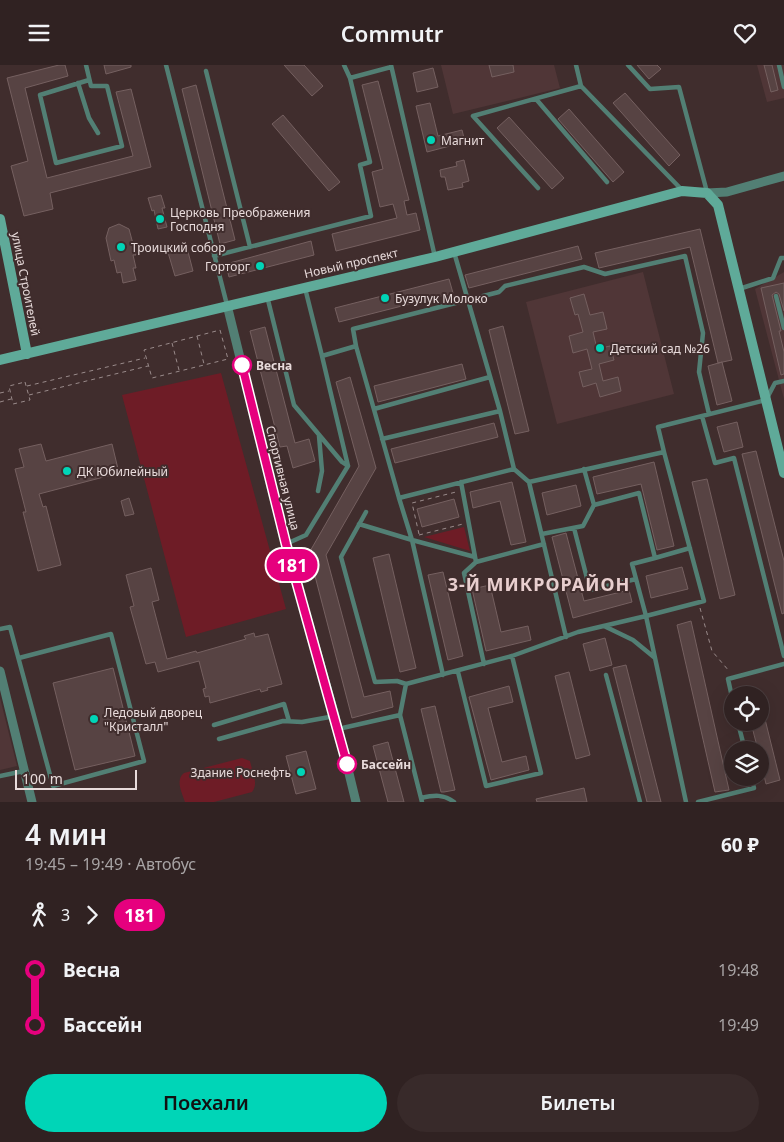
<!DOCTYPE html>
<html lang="ru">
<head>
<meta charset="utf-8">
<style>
	:root { --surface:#302222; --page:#382a2a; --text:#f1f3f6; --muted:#a8a4a5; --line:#4b3f40; --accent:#00d5b7 }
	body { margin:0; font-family:"Noto Sans",sans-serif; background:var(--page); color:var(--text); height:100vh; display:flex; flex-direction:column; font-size:19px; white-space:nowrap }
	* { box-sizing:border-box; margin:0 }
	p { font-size:16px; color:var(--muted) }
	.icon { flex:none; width:28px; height:28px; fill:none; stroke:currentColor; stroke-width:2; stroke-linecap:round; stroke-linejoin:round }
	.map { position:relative; height:737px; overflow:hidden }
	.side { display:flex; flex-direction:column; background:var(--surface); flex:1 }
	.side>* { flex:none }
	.badge { padding:0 10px; border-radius:16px; font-size:18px; line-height:32px }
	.controls { position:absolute; left:724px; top:621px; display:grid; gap:10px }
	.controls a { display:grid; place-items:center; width:45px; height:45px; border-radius:50%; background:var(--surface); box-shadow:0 5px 20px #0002,0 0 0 1px var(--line); font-size:25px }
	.scale { position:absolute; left:15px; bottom:12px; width:122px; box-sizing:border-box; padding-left:5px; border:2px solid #e8dbdb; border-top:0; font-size:14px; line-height:18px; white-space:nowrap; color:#e8dbdb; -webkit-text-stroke:4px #402d2d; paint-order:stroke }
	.map>.badge { position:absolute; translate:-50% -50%; box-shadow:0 0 0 2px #fff }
	.legs { display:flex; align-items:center; gap:8px; height:55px; padding:0 25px; font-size:16px }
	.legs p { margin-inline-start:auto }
	.headline { display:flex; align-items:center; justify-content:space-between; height:85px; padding:0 25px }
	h1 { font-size:28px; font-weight:600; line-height:38px }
	.button { display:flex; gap:10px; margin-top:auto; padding:10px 25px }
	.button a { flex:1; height:58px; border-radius:30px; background:var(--accent); color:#111; font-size:20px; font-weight:600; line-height:58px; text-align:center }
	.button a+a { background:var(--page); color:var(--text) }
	ul { padding:0 25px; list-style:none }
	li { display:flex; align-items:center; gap:18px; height:55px; font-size:19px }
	li i { display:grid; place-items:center; width:8px; height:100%; margin:0 6px; background:currentColor }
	li i::after { content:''; width:12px; height:12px; margin:-6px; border:4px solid; border-radius:50%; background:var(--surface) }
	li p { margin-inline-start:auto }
	li:first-child i { background:linear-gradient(#0000 50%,currentColor 0) }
	li:last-child i { background:linear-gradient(currentColor 50%,#0000 0) }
	header { display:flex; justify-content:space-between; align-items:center; height:65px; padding:0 25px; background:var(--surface); font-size:22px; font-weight:600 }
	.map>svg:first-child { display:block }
	.built { fill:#503637 }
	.green { fill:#6e1c26 }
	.building { fill:#574343; stroke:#756060 }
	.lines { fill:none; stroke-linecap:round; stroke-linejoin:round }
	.path { stroke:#9a8b8b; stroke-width:1; stroke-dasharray:4 4; stroke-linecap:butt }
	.lane { stroke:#527f74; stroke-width:4.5 }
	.street { stroke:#527f74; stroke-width:9 }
	.secondary { stroke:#5faa99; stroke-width:10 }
	.line-1-casing { stroke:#fff; stroke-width:11 }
	.line-1 { stroke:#e6007e; stroke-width:8 }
	.poi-dot { fill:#00d5b7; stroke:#402d2d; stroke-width:2 }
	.stop-1-dot { fill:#fff; stroke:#e6007e; stroke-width:2.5 }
	.labels { text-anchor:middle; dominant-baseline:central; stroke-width:4; stroke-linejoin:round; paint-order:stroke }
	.poi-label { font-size:12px; fill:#e8dbdb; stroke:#402d2d; text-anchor:start }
	.street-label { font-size:12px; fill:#e8dbdb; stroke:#402d2d }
	.stop-label { font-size:12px; font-weight:bold; fill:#e8dbdb; stroke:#402d2d; text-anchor:start }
	.district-label { font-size:18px; font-weight:bold; letter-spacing:1px; fill:#e8cfcf; stroke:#402d2d }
</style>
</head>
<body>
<header><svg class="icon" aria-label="menu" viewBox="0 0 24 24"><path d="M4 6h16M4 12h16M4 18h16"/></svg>Commutr<svg class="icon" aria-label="heart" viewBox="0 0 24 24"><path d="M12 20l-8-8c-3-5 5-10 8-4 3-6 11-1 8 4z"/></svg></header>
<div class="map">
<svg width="784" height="737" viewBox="0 0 784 737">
	<rect width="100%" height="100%" fill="#402d2d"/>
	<path class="built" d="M441 0H554L560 23 453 49Z
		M757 0H784V33L767 37Z
		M643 207 674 329 557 359 526 237Z
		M784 207V334L755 224Z
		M0 633 17 701 0 705Z"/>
	<path class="green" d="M221 308 286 544 186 572 122 330Z
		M464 462 470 486 424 472Z
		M242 693 250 696C252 706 259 719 252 727L214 737H185C182 728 175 715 184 708Z"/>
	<path class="building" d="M59 0H65L68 11 25 23 47 113 133 91 116 27 131 24 151 102 50 128 53 144 24 151 11 101 28 96 7 13Z
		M104 0H131V2L106 9Z
		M284 0H304L323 21 312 31Z
		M489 0H513L514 7 492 12Z
		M637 0H657L661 4 649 14Z
		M764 0H772L778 25 771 27Z
		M433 3 438 22 417 27 413 8Z
		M378 16 409 135 404 136 407 150 416 148 420 165 336 186 332 169 397 153 393 139 380 142 372 107 383 104 362 20Z
		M196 20 235 175 220 179 182 24Z
		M625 28 680 90 669 101 613 38Z
		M430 38 438 71 462 65 465 77 427 87 416 41Z
		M569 44 624 107 613 117 558 54Z
		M283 50 340 117 329 126 272 59Z
		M509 52 564 113 552 124 497 63Z
		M464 95 469 116 462 118 463 122 448 125 445 112H441L440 105 457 101 456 97Z
		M161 130 165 143H162L167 162 158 164 154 145 152 146 148 133Z
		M119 159 129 164 136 190H133L136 203H133L136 215 123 218 121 207 117 208 114 195 111 196 106 173 109 163Z
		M700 164 732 295 718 298 690 182 599 203 595 188Z
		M311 176 314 190 229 212 226 199Z
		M186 179 193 206 175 211 167 184Z
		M578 181 582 194 469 223 465 210Z
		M449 214 453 228 339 257 335 243Z
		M784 218V246L779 229 776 227 772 230 781 266H779L784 287V309L781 310 761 223Z
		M584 229 590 250 603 247 607 264 593 267 597 284 610 281 614 295 599 299 603 316 618 312 621 326 600 332 596 318 583 322 579 307 592 304 587 284 573 288 569 271 583 267 578 249 575 250 570 233Z
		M503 261 529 366 515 369 489 265Z
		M265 262 295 378 309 374 315 396 293 403 287 381 280 382 250 266Z
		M722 297 732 336 717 340 708 301Z
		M462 299 466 314 378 337 374 321Z
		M350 312 376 403 326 490 364 632 390 626 393 642 352 653 309 488 359 401 336 317Z
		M737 357 743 382 724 387 717 362Z
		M494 358 498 372 395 398 391 384Z
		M41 379 46 396 112 379 119 408 39 429 43 442 46 441 61 500 38 506 23 447H26L15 404 24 402 19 384Z
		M756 386 784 496V548L782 549 742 389Z
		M654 397 674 481 657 485 641 419 597 429 593 412Z
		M707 414 735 530 720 534 692 417Z
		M512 417 526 477 511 480 500 436 473 443 470 427Z
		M576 420 581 441 547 450 542 428Z
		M129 433 134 449 125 451 121 436Z
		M454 434 459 452 422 462 417 444Z
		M566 468 584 536 629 525 632 537 573 553 552 472Z
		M389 489 416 603 400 607 373 493Z
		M682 502 688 524 651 533 646 511Z
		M151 503 159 535 152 537 167 594 196 586 197 588 246 574 244 571 254 568 255 572 268 569 282 619 267 623 268 625 261 627 260 624 210 638 209 631 205 632 203 624 206 623 199 596 158 607 155 597 146 599 130 542 134 541 126 510Z
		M443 507 463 591 448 595 428 510Z
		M490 520 501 567 528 561 531 575 486 586 472 524Z
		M691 556 729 725 715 727 677 560Z
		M605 573 612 600 590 606 583 579Z
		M626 600 661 737H647L613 603Z
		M113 603 135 691 75 705 53 618Z
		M569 607 590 690 576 694 555 611Z
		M509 621 513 637 488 643 502 697 526 691 529 705 491 715 469 632Z
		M435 641 455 725 444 727H441L421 644Z
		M762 642 780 715 766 719 760 693V685H758L751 658H760V643Z
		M388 677 404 737H388L373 681Z
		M306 686 316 724 296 729 286 691Z
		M584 723 587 737H537L536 734Z"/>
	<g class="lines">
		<path class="path" d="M220 265 228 294 152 313 144 285Z
			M197 271 204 299
			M172 278 179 305
			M25 317 30 335 13 339 9 321Z
			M27 321 145 293
			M0 328 9 326
			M29 330 148 301
			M0 337 11 334
			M419 469 412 438 456 427
			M419 470 463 459
			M700 543 712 586 729 606"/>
		<path class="lane" d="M86 0 91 21H107L122 81 56 98 40 30 89 15
			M166 0 227 240
			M391 0 435 192
			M576 0 581 21
			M628 0 650 24 679 22 707 127
			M779 0 784 22
			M206 6 250 182
			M350 13 391 2
			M78 18 89 53 98 68
			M536 34 607 117
			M538 123 473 51 581 21 682 125
			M454 187 500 346 514 404
			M214 191 371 151 360 100 370 97 350 13 344 0
			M305 223 322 291 356 281 399 433 514 404 529 417 664 387 658 362 766 335 775 318 784 316
			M739 224 773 213 781 193H784
			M267 231 294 340 342 397 348 401 322 291
			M776 231 784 263
			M356 281 353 264 499 227 505 221 584 202 605 209 685 191 703 268 699 307 709 349
			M374 344 490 312
			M702 351 715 398 734 393 784 591
			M382 374 500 346
			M461 417 476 497 544 479
			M529 417 566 572
			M318 426 322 406 319 371
			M399 433 412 475 475 492
			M594 440 639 428 655 493 632 499 646 551 704 536 664 387
			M366 447 341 492 375 617 397 616 406 619
			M359 459 412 475 443 610
			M574 463 590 525 636 514
			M542 469 583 461 594 440 584 404
			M286 479 306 470 348 401
			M655 493 690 483
			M476 497 464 508 484 599
			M604 561 633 575 655 593
			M0 564 10 562 53 721 144 696 111 569 19 593
			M458 607 486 721 541 708 512 591
			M606 610 640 737
			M732 632 728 614 784 599
			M400 650 422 737
			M738 658 745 685
			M214 660 284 639 289 656
			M338 664 400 650 406 619 512 591 578 567 646 551 686 737
			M219 674 283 656 302 657 335 651
			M0 711 24 706
			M421 733C434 730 444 729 454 737
			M698 737 754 723 751 712"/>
		<path class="street" d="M707 128 727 127 784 111
			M227 240 286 479 335 651 356 737
			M0 606 32 737"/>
		<path class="secondary" d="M0 154 27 289
			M0 295 435 192 682 126 707 128 718 140 784 408"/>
	</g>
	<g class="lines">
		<defs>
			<path id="line-1" d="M242 300 286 479 347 699"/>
		</defs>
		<use href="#line-1" class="line-1-casing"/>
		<use href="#line-1" class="line-1"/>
	</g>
	<g class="poi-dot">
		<circle cx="431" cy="75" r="5"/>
		<circle cx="160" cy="154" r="5"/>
		<circle cx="121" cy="182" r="5"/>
		<circle cx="260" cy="201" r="5"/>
		<circle cx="385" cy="233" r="5"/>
		<circle cx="600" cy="283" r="5"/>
		<circle cx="67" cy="406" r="5"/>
		<circle cx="94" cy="654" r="5"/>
		<circle cx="301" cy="707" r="5"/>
	</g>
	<g class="stop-1-dot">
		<circle cx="242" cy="300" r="9"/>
		<circle cx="347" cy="699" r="9"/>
	</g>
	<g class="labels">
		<g class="poi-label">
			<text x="441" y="75">Магнит</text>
			<text x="170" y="147">Церковь Преображения<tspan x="170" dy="14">Господня</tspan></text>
			<text x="131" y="182">Троицкий собор</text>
			<text x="250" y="201" text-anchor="end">Горторг</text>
			<text x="395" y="233">Бузулук Молоко</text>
			<text x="610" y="283">Детский сад №26</text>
			<text x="77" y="406">ДК Юбилейный</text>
			<text x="104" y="647">Ледовый дворец<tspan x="104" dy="14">"Кристалл"</tspan></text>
			<text x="291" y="707" text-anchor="end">Здание Роснефть</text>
		</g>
		<g class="street-label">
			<text transform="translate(351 198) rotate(-13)">Новый проспект</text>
			<text transform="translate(26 219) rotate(79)">улица Строителей</text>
			<text transform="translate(283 413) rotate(76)">Спортивная улица</text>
		</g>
		<g class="stop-label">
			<text x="256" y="300">Весна</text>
			<text x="361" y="699">Бассейн</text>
		</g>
		<g class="district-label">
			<text x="539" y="519">3-Й МИКРОРАЙОН</text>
		</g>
	</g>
</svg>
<div class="controls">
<a><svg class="icon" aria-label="locate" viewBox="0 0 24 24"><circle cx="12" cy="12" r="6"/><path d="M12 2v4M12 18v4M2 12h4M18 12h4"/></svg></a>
<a><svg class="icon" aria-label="layers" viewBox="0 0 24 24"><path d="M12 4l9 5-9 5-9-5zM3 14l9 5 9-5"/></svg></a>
</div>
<div class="scale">100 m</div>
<b class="badge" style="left:292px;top:500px;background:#e6007e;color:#fff">181</b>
</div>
<section class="side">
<div class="headline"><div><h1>4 мин</h1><p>19:45 – 19:49 · Автобус</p></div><b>60 ₽</b></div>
<div class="legs"><svg class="icon" aria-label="walk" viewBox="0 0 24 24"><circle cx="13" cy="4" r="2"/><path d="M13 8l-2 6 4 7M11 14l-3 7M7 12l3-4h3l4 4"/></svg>3<svg class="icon" aria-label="forward" viewBox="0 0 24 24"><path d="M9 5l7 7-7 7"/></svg><b class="badge" style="background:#e6007e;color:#fff">181</b></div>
<ul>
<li><i style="color:#e6007e"></i><b>Весна</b><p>19:48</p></li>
<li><i style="color:#e6007e"></i><b>Бассейн</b><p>19:49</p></li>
</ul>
<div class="button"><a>Поехали</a><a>Билеты</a></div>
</section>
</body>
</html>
